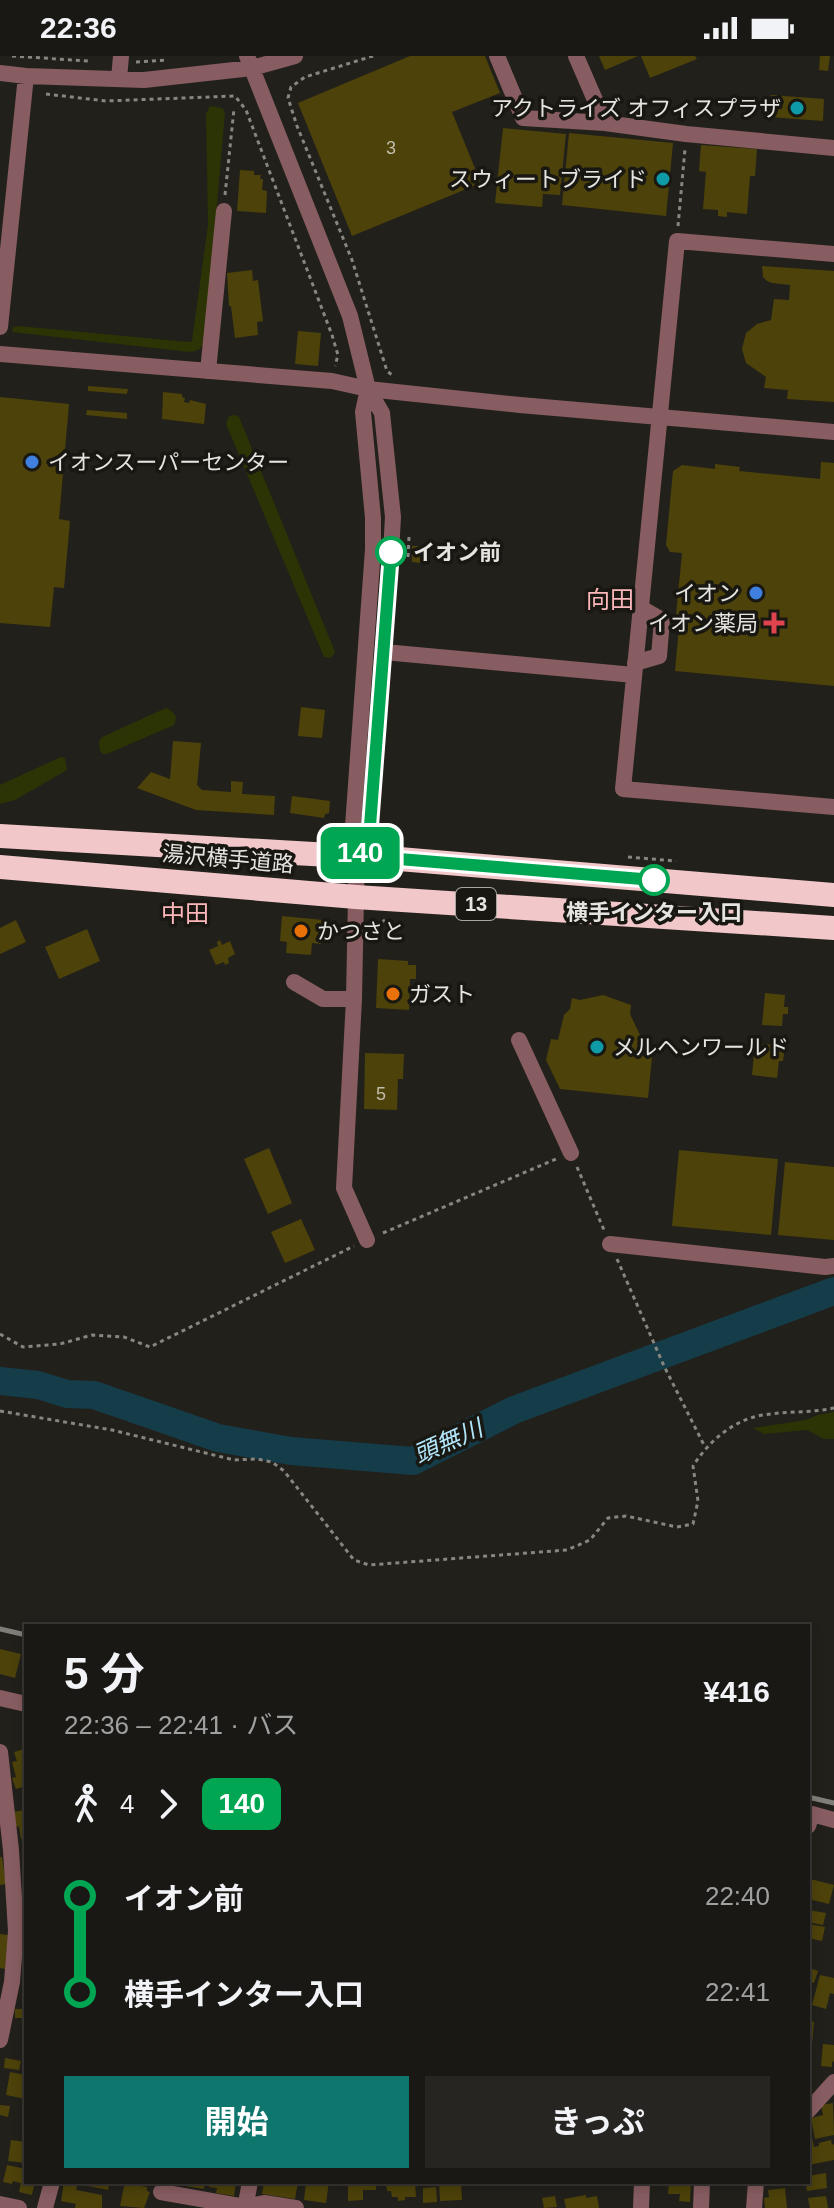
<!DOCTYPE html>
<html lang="ja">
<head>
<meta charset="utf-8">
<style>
	:root { --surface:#1a1814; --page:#272522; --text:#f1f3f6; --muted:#9fa0a0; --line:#383734; --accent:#0f766e }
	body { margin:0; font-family:Arial,"Noto Sans JP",sans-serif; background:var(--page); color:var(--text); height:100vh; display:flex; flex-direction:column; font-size:30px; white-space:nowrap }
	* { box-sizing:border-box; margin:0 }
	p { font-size:26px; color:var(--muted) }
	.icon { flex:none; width:44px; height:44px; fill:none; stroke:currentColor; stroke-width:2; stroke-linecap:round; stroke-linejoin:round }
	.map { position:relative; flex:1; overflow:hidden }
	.panel { position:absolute; left:24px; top:1568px; width:786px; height:560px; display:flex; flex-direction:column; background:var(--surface); border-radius:0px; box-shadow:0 4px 12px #0003,0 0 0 2px var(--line) }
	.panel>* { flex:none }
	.badge { padding:0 16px; border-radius:12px; font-size:28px; line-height:52px }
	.map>.badge { position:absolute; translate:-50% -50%; box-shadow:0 0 0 4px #fff }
	.legs { display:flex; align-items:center; gap:12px; height:88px; padding:0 40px; font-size:26px }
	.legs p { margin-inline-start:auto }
	.summary { display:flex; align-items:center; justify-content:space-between; height:136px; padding:0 40px }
	h1 { font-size:44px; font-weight:700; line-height:60px }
	.button { display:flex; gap:16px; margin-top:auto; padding:16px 40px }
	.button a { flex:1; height:92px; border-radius:0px; background:var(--accent); color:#fff; font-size:32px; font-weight:700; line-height:92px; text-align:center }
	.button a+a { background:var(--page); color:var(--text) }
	ul { padding:0 40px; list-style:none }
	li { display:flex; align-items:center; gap:28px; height:96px; font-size:30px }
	li i { display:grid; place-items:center; width:12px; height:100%; margin:0 10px; background:currentColor }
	li i::after { content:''; width:20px; height:20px; margin:-10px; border:6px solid; border-radius:50%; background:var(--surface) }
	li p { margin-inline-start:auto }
	li:first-child i { background:linear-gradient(#0000 50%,currentColor 0) }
	li:last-child i { background:linear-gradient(currentColor 50%,#0000 0) }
	.status { display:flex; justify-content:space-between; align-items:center; height:56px; padding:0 40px; background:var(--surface); direction:ltr }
	.status svg { height:22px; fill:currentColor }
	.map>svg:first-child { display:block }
	.green { fill:#2c3405 }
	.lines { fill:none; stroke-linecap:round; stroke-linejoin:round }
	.river { stroke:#153c49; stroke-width:28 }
	.building { fill:#4d420a }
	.path { stroke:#878681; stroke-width:3; stroke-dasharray:4 4; stroke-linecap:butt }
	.minor { stroke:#875d61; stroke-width:16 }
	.highway { stroke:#f1c7ca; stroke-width:24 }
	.rail { stroke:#7f7e79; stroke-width:5 }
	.line-1-casing { stroke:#fff; stroke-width:18 }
	.line-1 { stroke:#00a651; stroke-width:12 }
	.culture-dot { fill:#0f9aa8; stroke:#181711; stroke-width:3 }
	.shop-dot { fill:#3f7fe0; stroke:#181711; stroke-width:3 }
	.stop-1-dot { fill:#fff; stroke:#00a651; stroke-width:4 }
	.health-dot { fill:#e0444e; stroke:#181711; stroke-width:3 }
	.food-dot { fill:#e8710a; stroke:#181711; stroke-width:3 }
	.labels { text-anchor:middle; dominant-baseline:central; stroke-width:7; stroke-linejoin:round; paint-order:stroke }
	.number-label { font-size:18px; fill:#bfbcaa }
	.shield { fill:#181711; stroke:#a8a6a2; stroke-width:2 }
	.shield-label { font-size:20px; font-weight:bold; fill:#e5e4e0 }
	.poi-label { font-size:22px; fill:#e5e4e0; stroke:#181711; text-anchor:end }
	.stop-label { font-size:22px; font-weight:bold; fill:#e5e4e0; stroke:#181711; text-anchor:start }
	.street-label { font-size:22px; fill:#e5e4e0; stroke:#181711 }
	.neighbourhood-label { font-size:24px; fill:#fcb7ba; stroke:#181711 }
	.water-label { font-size:24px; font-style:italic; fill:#b2e7fb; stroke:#181711 }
</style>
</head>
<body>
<div class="status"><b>22:36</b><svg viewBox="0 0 49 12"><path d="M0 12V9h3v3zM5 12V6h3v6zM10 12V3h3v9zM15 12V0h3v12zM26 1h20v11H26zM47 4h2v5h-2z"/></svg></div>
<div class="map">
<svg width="834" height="2152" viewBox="0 0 834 2152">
	<rect width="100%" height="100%" fill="#22201a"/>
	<path class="green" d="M210 50 222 52 225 56 205 285C202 292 199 295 190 296L12 276 13 271 18 270 188 286 192 285 208 169 206 58Z
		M236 359 239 361 335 596 331 602 324 601 226 368 229 360Z
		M166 652C175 656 178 660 174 669L107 698H103L100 695 99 685 102 681Z
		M61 701 65 702 67 714 15 744 0 748V729Z
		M834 1356V1383H824L807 1374 764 1378 753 1372 806 1364 818 1359Z"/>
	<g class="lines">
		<path class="river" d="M0 1325 38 1329 67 1338 94 1339 218 1382 291 1395 413 1405 514 1354 834 1235"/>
	</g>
	<path class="building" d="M410 0H485L500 37 452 56 481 127 352 180 298 47Z
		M599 0H638L605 14Z
		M641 0H695L697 3 650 22Z
		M820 0H830L828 15 819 14Z
		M771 39 824 43 823 65 769 61Z
		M503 72 566 78 560 139 543 138 542 151 495 147Z
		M569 77 673 87 666 160 562 149Z
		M701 89 757 93 755 120H750L747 158 727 156V161L718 160V154L703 153 706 116 699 115Z
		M240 114 254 115V119H261L260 123H263L262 134 267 135 266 157 237 155Z
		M762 210 834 215V346L787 343 788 334 764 332 766 321 746 307 742 293 746 277 757 268 771 264 774 243 789 244 790 229 772 227 767 225 763 221Z
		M252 214 253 225 258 224 263 265 257 266 258 279 235 282 231 250H229L227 217Z
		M298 275 321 277 318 310 295 308Z
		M88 330 128 333 127 338 88 335Z
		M163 336 182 338V341L185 342 184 346 189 347 190 344 206 348 204 368 162 363Z
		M0 341 69 348 59 463 70 465 64 532 54 531 50 571 0 567Z
		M87 354 127 357V363L86 359Z
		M821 406 834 407V630L675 615 680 560 676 559 682 497 670 496 666 489 673 415 682 409 715 413V408L740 411 739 415 820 423Z
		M412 490H421L420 507 412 506Z
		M301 651 325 654 322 682 298 680Z
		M173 685 201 687 197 729 202 734 231 736V725L243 726 242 738 275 740 274 759 196 754 137 732 151 716 170 723Z
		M292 740 330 745 329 757 325 758 324 762 290 757Z
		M282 860 323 864 321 888 312 887 311 899 286 897 287 886 280 885Z
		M16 864 26 886 0 898V872Z
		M87 873 100 905 59 923 45 891Z
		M220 884 222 889 230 885 235 898 228 902 229 907 225 909 224 906 216 909 209 894 218 890 217 886Z
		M378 903 408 905V909H416V923H410L409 954 376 952Z
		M765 937 785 939 784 951H788V958H783L782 970 762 969Z
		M603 939 631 949 630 958 640 979 639 990 653 991 648 1042 560 1033 546 1004 551 983 558 984 564 959 570 953 572 942 580 944Z
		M755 987 785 990 783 1005H779L777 1022 752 1019Z
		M365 997 404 998 403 1023H398L397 1054 364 1053Z
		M269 1092 292 1147 268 1158 244 1103Z
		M679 1094 778 1103 771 1179 672 1170Z
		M785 1106 834 1111V1184L778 1179Z
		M301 1163 315 1194 285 1207 271 1176Z
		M0 1593 21 1598 15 1622 0 1618Z
		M24 1693 26 1699V1730L16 1733 12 1722 16 1721 12 1706 17 1705 14 1696Z
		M26 1754V1782L21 1783 19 1770 16 1771 13 1756Z
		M0 1801H2L6 1828 0 1829Z
		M810 1823 834 1829 829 1848 808 1843V1827Z
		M808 1854 826 1857 823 1869 808 1866Z
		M808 1868 825 1871 822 1885 808 1882Z
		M0 1878 8 1879 5 1913 0 1912Z
		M809 1912 818 1915 814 1927 808 1925Z
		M820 1919 834 1922V1938L830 1937 826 1953 812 1949Z
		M15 1953H26V1962H15Z
		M808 1965 814 1966 812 1988H808Z
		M823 1988 834 1989V2006L832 2005V2011L821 2010Z
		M5 2002 21 2005 19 2014 4 2012Z
		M10 2016 26 2019V2043L6 2039Z
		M833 2047 834 2079 815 2083 811 2062 823 2059 821 2049Z
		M0 2049 10 2050 8 2061 0 2059Z
		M811 2076 814 2091 819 2090V2087L831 2084 832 2089 834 2088V2104L808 2109V2077Z
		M11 2084 26 2086V2107L8 2105Z
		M7 2109 26 2113V2126H35L32 2139 19 2136 21 2127 13 2125 12 2128 3 2126Z
		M826 2117 827 2132 807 2135 806 2126H808V2120Z
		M64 2126H78L76 2134 102 2139V2152H75L76 2148 61 2145Z
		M88 2126H110L108 2134 88 2130Z
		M125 2126 141 2127V2130L147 2131V2135L150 2136 144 2152 120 2150Z
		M180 2126H205L204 2133 179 2129Z
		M210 2126H236L234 2140 216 2137 217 2132 209 2131Z
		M281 2126H298L295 2143 262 2138 264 2127 280 2129Z
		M306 2126H329L326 2147 304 2144Z
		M351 2126H376V2134H363V2144L348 2145V2130H351Z
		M386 2126H415L416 2141H405V2144L398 2145V2141H392L391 2135H387Z
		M439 2126H461L462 2144 440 2145Z
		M669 2126H691L690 2146 679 2145 680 2138H668Z
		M436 2131 437 2146 423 2147V2132Z
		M785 2132 787 2152H765L764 2142 769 2141 768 2134Z
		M586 2139V2142L597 2140 599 2152H566L564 2143Z
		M555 2140 557 2151 544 2152 542 2142Z
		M826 2140 828 2152H810L808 2142Z"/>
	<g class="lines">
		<path class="path" d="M12 0 88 5
			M373 0 305 21 291 31 288 42 297 70 352 204 387 315 392 319
			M136 6 168 4
			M46 38 106 45 235 40 246 54 332 279 338 299 335 310
			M225 139 234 53
			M678 170 685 93
			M408 501 409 481
			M387 772 397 784
			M628 801 676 805
			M376 870 385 864
			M577 1111 604 1174
			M383 1177 556 1103
			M617 1203 664 1310 705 1391
			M0 1278 23 1291 60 1288 92 1279 124 1281 150 1291 354 1190
			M0 1355 112 1374 234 1404 257 1403 272 1406 284 1415 354 1504 369 1509 567 1494 590 1484 608 1462 626 1460 677 1471 693 1468 698 1445 693 1410C709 1385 733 1364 763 1359 787 1355 811 1357 834 1352"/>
		<path class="minor" d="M247 0 350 260 368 333 382 357 393 461 391 496 370 770 358 801
			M497 0 523 62 605 67
			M576 0 605 67 686 78 834 92
			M0 17 26 20 144 24 252 12 295 0
			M119 23 121 0
			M834 198 677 185 623 733 834 751
			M0 271 26 20
			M0 298 332 325 368 333 520 349 834 376
			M208 315 224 155
			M384 596 634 619
			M635 607 659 600 662 564 641 552
			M294 926 323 943H354
			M519 984 571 1097
			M367 1184 344 1132 354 943 356 841 357 802 353 770 373 493V462L363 356 368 333
			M610 1188 825 1211 834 1210
			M0 1642 26 1648
			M0 1696 11 1794 16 1875 12 1926 0 1984
			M808 1770 812 1758 834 1764
			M808 2055 834 2026
			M161 2136 245 2151 264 2147 296 2152
			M0 2148 19 2152
			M45 2152 52 2126
			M245 2152 250 2126
			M641 2152 642 2126
			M701 2152 702 2126
			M754 2152 756 2126"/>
		<path class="highway" d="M0 780 399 803 834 839
			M0 811 356 841 834 872"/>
		<path class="rail" d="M0 1573 26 1579
			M808 1741 834 1747"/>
	</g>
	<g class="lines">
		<defs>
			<path id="line-1" d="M391 496 370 770 357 802 399 803 654 824"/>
		</defs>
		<use href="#line-1" class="line-1-casing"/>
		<use href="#line-1" class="line-1"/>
	</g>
	<g class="culture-dot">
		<circle cx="797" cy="52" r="8"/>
		<circle cx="663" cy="123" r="8"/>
		<circle cx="597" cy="991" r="8"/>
	</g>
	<g class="shop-dot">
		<circle cx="32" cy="406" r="8"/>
		<circle cx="756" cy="537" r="8"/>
	</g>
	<g class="stop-1-dot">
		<circle cx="391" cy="496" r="14"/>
		<circle cx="654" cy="824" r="14"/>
	</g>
	<path class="health-dot" d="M770 555h8v8h8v8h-8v8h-8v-8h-8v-8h8z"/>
	<g class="food-dot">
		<circle cx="301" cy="875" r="8"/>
		<circle cx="393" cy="938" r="8"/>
	</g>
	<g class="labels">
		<g class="number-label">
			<text x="391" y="92">3</text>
			<text x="381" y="1038">5</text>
		</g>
		<rect class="shield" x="456" y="832" width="40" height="32" rx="6"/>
		<g class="shield-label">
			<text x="476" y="848">13</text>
		</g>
		<g class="poi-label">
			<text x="781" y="52">アクトライズ オフィスプラザ</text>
			<text x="647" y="123">スウィートブライド</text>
			<text x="48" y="406" text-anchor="start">イオンスーパーセンター</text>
			<text x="740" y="537">イオン</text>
			<text x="758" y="567">イオン薬局</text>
			<text x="317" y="875" text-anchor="start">かつさと</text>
			<text x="409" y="938" text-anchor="start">ガスト</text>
			<text x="613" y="991" text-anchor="start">メルヘンワールド</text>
		</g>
		<g class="stop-label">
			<text x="413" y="496">イオン前</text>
			<text x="654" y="856" text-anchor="middle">横手インター入口</text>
		</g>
		<g class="street-label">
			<text transform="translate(228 803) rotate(5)">湯沢横手道路</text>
		</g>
		<g class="neighbourhood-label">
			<text x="610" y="543">向田</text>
			<text x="185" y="857">中田</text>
		</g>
		<g class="water-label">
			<text transform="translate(448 1385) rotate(-24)">頭無川</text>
		</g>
	</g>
</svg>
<b class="badge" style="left:360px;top:797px;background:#00a651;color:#fff">140</b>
<section class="panel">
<div class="summary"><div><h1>5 分</h1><p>22:36 – 22:41 · バス</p></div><b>¥416</b></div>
<div class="legs"><svg class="icon" aria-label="walk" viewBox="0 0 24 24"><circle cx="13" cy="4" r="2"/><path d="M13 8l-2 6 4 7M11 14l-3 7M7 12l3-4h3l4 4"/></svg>4<svg class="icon" aria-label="forward" viewBox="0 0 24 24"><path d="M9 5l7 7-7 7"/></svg><b class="badge" style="background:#00a651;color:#fff">140</b></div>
<ul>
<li><i style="color:#00a651"></i><b>イオン前</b><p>22:40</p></li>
<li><i style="color:#00a651"></i><b>横手インター入口</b><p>22:41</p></li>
</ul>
<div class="button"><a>開始</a><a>きっぷ</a></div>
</section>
</div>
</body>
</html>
